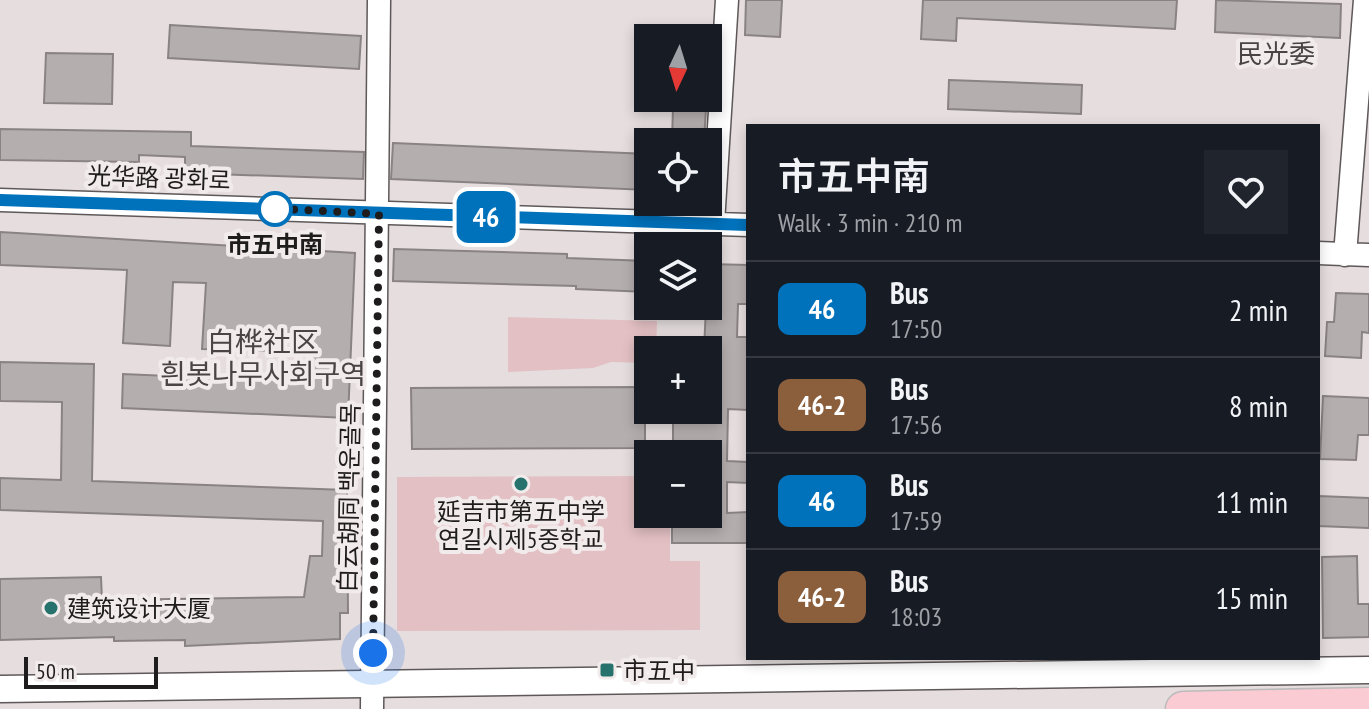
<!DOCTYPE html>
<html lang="en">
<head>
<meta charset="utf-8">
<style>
	:root { --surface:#171b24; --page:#20242c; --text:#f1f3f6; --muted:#9ea1a6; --line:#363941 }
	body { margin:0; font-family:"PT Sans Narrow","Noto Sans SC","Noto Sans KR",sans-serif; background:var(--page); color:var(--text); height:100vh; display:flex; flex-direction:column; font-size:30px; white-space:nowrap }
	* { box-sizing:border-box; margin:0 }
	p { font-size:26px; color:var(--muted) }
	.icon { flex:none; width:44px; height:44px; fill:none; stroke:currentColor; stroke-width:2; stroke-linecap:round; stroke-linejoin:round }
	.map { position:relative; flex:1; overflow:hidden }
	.panel { position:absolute; left:746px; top:124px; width:574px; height:536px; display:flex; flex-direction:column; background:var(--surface); border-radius:0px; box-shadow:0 4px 12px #0003 }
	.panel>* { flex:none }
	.badge { padding:0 16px; border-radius:12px; font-size:28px; line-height:52px }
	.needle { width:52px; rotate:184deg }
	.fabs { position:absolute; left:634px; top:24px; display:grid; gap:16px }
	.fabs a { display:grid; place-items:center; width:88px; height:88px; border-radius:0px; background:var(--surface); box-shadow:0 4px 12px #0003; font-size:40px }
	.scale { position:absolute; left:24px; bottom:20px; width:134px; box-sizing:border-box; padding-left:8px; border:4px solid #1e1c1c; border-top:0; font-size:22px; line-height:28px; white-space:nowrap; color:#1e1c1c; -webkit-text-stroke:6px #f2ebeb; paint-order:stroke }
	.you { position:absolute; width:40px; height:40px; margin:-20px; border:6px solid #fff; border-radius:50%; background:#1a73e8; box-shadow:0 0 0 12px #1a73e833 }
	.map>.badge { position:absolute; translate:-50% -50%; box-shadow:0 0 0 4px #fff }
	.round { display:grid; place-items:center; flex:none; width:84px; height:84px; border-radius:0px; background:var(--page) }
	.head { display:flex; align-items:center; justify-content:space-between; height:136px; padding:0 32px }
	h1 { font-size:38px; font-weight:600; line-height:60px }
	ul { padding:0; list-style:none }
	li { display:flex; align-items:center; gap:24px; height:96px; padding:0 32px; border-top:2px solid var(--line) }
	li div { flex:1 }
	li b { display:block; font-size:30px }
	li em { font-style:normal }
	li .badge { min-width:88px; font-weight:700; text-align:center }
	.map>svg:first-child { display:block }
	.green { fill:#e3c0c4 }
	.building { fill:#b5aeaf; stroke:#8a8384; stroke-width:2 }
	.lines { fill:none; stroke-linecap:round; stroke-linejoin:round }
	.minor-casing { stroke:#5e5859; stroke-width:25 }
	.tertiary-casing { stroke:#5e5859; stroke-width:29 }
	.primary-casing { stroke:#bcbbbb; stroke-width:37 }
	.minor { stroke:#fff; stroke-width:22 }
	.tertiary { stroke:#fff; stroke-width:26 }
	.primary { stroke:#fbcbd3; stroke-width:34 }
	.line-casing { stroke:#fff; stroke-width:18 }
	.line { stroke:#0072bc; stroke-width:12 }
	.walk { stroke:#1e1c1c; stroke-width:8; stroke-dasharray:0 14.4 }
	.stop-dot { fill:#fff; stroke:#0072bc; stroke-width:4 }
	.poi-dot { fill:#28726d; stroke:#f2ebeb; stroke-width:3 }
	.labels { text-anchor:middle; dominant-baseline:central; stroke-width:8; stroke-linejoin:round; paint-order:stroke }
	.street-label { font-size:24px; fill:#1e1c1c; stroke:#f2ebeb }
	.stop-label { font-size:24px; font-weight:bold; fill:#1e1c1c; stroke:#f2ebeb }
	.poi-label { font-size:24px; fill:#1e1c1c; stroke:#f2ebeb; text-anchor:start }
	.neighbourhood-label { font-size:26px; fill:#4a4444; stroke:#f2ebeb }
	.quarter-label { font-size:28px; fill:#4a4444; stroke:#f2ebeb }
</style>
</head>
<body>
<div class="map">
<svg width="1369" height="709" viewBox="0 0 1369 709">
	<rect width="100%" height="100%" fill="#e5ddde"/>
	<path class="green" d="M508 317 657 321 656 350H648V363L611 362 593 368 508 372Z
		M648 476V514H670V561H700V630L397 631V477Z"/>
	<path class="building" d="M746 0H782L780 37 745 35Z
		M923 0H1177L1175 29 957 18 956 41 921 39Z
		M1216 0 1341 4 1340 38 1215 32Z
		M170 25 361 36 359 69 168 58Z
		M46 53 113 54 112 104 44 103Z
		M949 80 1082 85 1081 114 948 109Z
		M673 107 706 108 704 142H672Z
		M0 129 191 132V146L364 152 363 179 185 173V157L139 155V162L0 160Z
		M393 143 648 154V190L391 179Z
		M0 232 355 253 348 418 122 408 123 374 311 382 312 342 281 340V351L202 349 206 283 173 282 170 346 123 343 127 270 0 265Z
		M394 249 567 254V258L648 261V292L576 289V286L393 281Z
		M708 264 748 265V304H738L737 337H748V410L728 409 727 461 748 462V483L727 482V513L748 512V543H672V524H677V514H708V454H673V410H708V350H704Z
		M1336 293 1369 294V333L1362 332 1361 358 1325 356 1327 322H1334Z
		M0 362 94 364 92 481 347 490 348 613H340V639L185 646V640L114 641V637L0 640V579L101 577 102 600 304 597 310 556H322L323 521 0 510V478L61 480 62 402 0 401Z
		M645 387V448L412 449 411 388Z
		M1323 396 1369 398V435H1358L1356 460 1320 459Z
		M1318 496 1369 498V528L1318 526Z
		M1357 556 1358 604H1369V637L1323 638 1322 557Z"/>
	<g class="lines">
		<defs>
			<path id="minor" d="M0 200 748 225
				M713 223 727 0
				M1318 253 1369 255
				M1345 255 1365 0
				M372 709 379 0"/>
			<path id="tertiary" d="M0 689 1369 670"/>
			<path id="primary" d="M1183 709 1369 705"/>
		</defs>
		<use href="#minor" class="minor-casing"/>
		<use href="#tertiary" class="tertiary-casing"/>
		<use href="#primary" class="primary-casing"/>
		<use href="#minor" class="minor"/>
		<use href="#tertiary" class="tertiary"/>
		<use href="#primary" class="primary"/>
	</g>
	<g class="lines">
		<defs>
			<path id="line" d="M0 200 748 225"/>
		</defs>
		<use href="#line" class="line-casing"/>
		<use href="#line" class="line"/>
		<path class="walk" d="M275 209 263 208 379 214 373 653"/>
	</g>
	<circle class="stop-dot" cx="275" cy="209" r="16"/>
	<g class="poi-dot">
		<circle cx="521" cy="484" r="8"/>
		<circle cx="51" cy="608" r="8"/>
		<rect x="599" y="662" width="16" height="16" rx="4"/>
	</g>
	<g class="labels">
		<g class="street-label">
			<text transform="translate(159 178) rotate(2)">光华路 광화로</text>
			<text transform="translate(349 498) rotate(-89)">白云胡同 백운골목</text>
		</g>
		<g class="stop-label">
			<text x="275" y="244">市五中南</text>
		</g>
		<g class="poi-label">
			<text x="521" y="511" text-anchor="middle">延吉市第五中学<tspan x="521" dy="28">연길시제5중학교</tspan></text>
			<text x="67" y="608">建筑设计大厦</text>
			<text x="623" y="670">市五中</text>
		</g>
		<g class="neighbourhood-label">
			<text x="1276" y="53">民光委</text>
		</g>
		<g class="quarter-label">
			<text x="263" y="341">白桦社区<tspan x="263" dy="32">흰봇나무사회구역</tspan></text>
		</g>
	</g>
</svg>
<div class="fabs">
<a><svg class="needle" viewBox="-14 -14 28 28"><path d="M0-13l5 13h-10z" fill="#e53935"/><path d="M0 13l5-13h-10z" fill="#9ea1a6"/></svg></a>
<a><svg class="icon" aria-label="locate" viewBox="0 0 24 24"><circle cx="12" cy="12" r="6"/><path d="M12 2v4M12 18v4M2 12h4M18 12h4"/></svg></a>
<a><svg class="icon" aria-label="layers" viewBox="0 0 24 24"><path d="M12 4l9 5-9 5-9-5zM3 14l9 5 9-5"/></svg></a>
<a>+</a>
<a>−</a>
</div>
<div class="scale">50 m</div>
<div class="you" style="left:373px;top:653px"></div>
<b class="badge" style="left:486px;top:217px;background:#0072bc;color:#fff">46</b>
<section class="panel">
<div class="head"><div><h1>市五中南</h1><p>Walk · 3 min · 210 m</p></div><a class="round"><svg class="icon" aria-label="heart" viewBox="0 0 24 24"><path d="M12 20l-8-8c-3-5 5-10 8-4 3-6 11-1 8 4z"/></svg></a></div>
<ul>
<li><span class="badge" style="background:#0072bc;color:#fff">46</span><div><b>Bus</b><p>17:50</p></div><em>2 min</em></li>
<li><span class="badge" style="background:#8b5e3c;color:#fff">46-2</span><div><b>Bus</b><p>17:56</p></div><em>8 min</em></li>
<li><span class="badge" style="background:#0072bc;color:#fff">46</span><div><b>Bus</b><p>17:59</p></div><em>11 min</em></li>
<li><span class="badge" style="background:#8b5e3c;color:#fff">46-2</span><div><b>Bus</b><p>18:03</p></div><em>15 min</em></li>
</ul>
</section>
</div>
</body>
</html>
